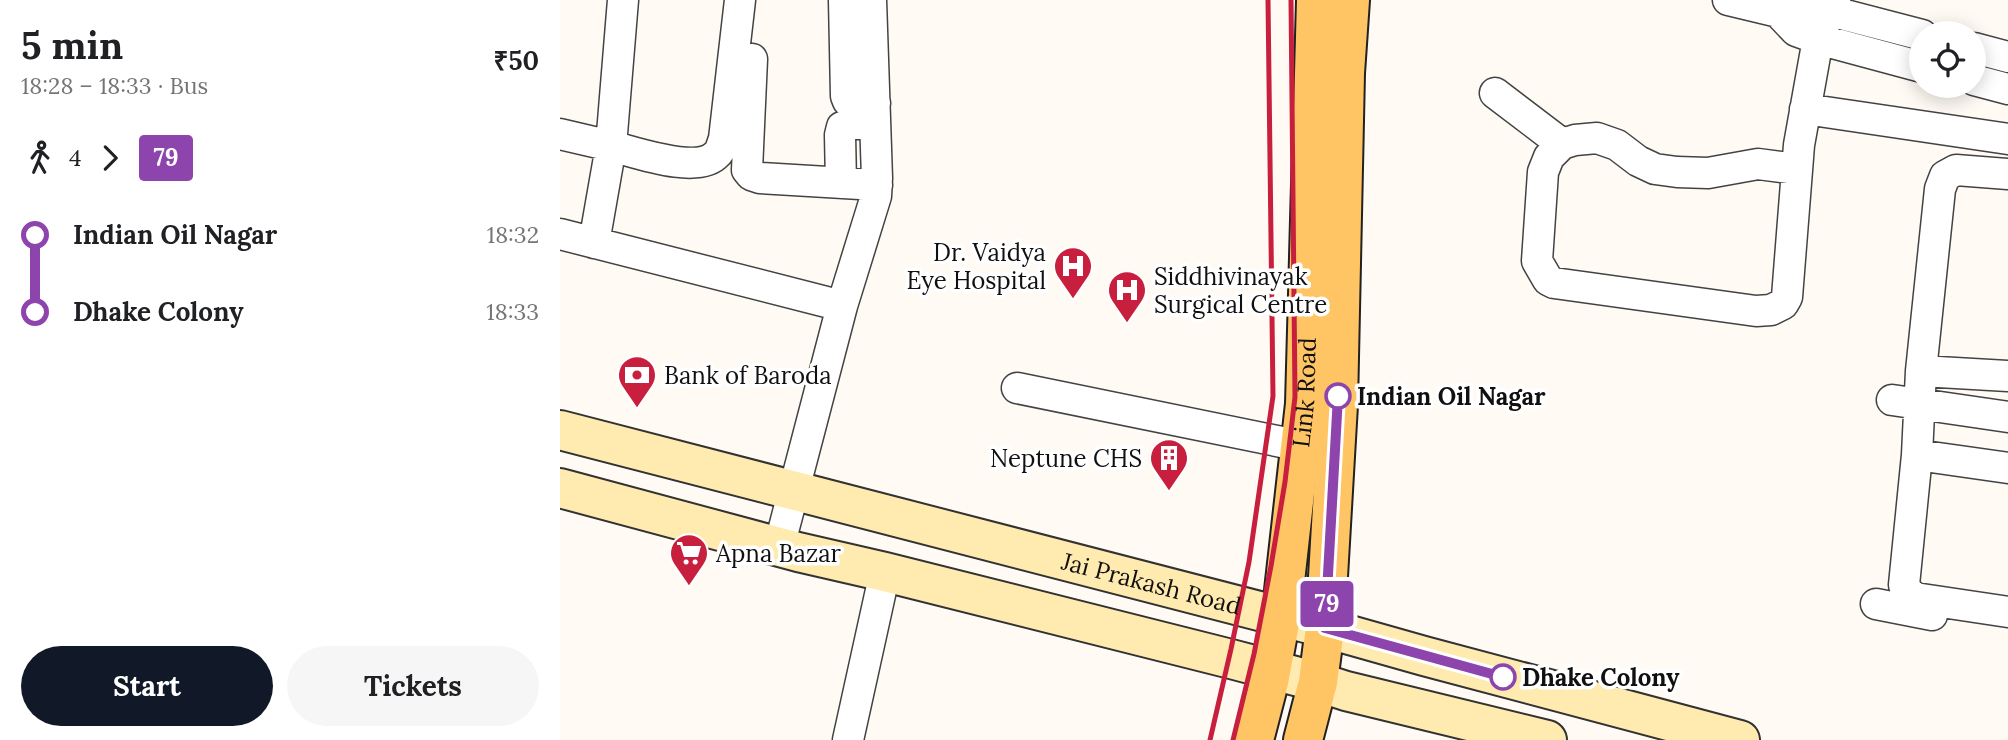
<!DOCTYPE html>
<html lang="en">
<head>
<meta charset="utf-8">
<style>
	:root { --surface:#fff; --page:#f6f6f6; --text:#202124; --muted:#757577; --accent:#111827 }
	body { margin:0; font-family:Lora,serif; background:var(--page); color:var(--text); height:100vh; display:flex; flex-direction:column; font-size:26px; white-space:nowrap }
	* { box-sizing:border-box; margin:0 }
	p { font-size:23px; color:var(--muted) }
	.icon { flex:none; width:38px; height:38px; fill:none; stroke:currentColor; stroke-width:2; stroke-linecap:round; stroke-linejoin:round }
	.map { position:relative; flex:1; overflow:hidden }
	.side { display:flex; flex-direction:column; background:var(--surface); width:560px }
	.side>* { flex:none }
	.badge { padding:0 14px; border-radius:5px; font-size:24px; line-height:46px }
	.tools { position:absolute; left:1349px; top:21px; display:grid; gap:14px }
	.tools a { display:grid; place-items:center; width:77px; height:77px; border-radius:50%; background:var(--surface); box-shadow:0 4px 18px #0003; font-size:35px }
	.map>.badge { position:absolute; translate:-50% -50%; box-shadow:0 0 0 4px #fff }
	.legs { display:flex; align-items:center; gap:10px; height:77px; padding:0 21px; font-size:23px }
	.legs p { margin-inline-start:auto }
	.headline { display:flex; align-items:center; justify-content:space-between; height:119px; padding:0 21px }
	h1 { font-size:38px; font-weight:700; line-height:52px }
	.action { display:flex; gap:14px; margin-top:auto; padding:14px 21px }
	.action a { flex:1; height:80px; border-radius:42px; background:var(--accent); color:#fff; font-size:28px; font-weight:700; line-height:80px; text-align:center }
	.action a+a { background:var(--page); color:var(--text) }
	ul { padding:0 21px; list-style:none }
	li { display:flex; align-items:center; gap:24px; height:77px; font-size:26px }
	li i { display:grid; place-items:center; width:10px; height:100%; margin:0 9px; background:currentColor }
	li i::after { content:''; width:18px; height:18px; margin:-9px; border:5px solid; border-radius:50%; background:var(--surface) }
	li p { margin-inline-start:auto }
	li:first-child i { background:linear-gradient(#0000 50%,currentColor 0) }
	li:last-child i { background:linear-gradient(currentColor 50%,#0000 0) }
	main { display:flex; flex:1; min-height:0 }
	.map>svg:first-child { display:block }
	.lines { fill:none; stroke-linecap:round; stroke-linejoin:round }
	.street-casing { stroke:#434343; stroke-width:33 }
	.secondary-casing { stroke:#323232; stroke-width:42 }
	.primary-casing { stroke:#212121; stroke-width:42 }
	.street { stroke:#fff; stroke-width:30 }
	.secondary { stroke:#ffebaf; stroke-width:38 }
	.primary { stroke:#ffc464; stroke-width:38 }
	.rail { stroke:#c91f3e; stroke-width:5 }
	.line-1-casing { stroke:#fff; stroke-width:16 }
	.line-1 { stroke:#8e44ad; stroke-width:10 }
	.stop-1-dot { fill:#fff; stroke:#8e44ad; stroke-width:3.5 }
	.labels { text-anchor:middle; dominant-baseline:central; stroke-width:7; stroke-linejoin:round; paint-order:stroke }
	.poi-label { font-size:24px; fill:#101010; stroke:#fff; text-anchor:start }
	.street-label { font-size:24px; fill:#101010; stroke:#fff }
	.stop-label { font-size:24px; font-weight:bold; fill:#101010; stroke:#fff; text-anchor:start }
</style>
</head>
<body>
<main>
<section class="side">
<div class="headline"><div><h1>5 min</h1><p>18:28 – 18:33 · Bus</p></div><b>₹50</b></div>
<div class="legs"><svg class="icon" aria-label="walk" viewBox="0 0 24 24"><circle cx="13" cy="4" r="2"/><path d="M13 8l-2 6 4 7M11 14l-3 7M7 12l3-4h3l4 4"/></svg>4<svg class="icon" aria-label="forward" viewBox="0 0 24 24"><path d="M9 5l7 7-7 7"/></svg><b class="badge" style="background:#8e44ad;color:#fff">79</b></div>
<ul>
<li><i style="color:#8e44ad"></i><b>Indian Oil Nagar</b><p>18:32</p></li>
<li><i style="color:#8e44ad"></i><b>Dhake Colony</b><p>18:33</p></li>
</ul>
<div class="action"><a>Start</a><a>Tickets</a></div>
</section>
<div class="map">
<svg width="1448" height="740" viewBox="0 0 1448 740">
	<rect width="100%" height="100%" fill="#fffbf4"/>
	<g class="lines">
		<defs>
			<path id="street" d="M284 0 286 96 288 101 296 104 315 103
				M1168 0 1218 12 1243 4 1362 35
				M1218 12 1236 31 1258 39 1362 67
				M1414 48 1448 57
				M192 59 187 170 191 175 200 178 317 185
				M1414 80 1448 89
				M935 93 1002 144
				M1245 109 1448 139
				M0 134 51 146 63 0
				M1237 169 1198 164 1148 173 1117 172 1095 169 1078 161 1057 145 1037 138 1015 140 1002 144 989 157 983 172 977 261 988 280 994 283 1196 311 1211 310 1223 304 1227 297 1239 145 1258 39 1275 0
				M1448 174 1396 170 1385 176 1380 189 1361 371 1357 455 1344 585 1348 592 1355 598 1448 612
				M281 183 280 135 282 127 291 124H315
				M0 234 282 306
				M34 243 51 146C75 152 138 175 157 154 161 151 162 143 164 139L180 0
				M1361 371 1448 376
				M457 388 761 450
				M1332 400 1448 417
				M1357 455 1448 468
				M219 547 282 306 316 196 317 178 311 0
				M1316 604 1372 615
				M288 740 325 572"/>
			<g id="secondary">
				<path id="s1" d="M0 430 765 628 864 656 1180 740"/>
				<path d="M0 488 238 552 325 572 671 659 758 682 786 691 987 740"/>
			</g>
			<g id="primary">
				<path id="s2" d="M694 740 709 682 721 617 745 404 756 0"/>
				<path d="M743 740 758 682 765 628 778 405 785 73 790 0"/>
			</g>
		</defs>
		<use href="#street" class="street-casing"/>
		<use href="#secondary" class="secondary-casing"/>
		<use href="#primary" class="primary-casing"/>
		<use href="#street" class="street"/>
		<use href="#secondary" class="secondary"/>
		<use href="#primary" class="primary"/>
		<path class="rail" d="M650 740 671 649 689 562 713 396 708 0
			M673 740 694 654 711 566 725 482 735 397 731 0"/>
	</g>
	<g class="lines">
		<defs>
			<path id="line-1" d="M778 396 765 628 943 677"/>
		</defs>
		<use href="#line-1" class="line-1-casing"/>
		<use href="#line-1" class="line-1"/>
	</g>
	<defs>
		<symbol id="hospital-pin" viewBox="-11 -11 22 30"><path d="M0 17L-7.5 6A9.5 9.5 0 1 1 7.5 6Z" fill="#c91f3e" stroke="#fff"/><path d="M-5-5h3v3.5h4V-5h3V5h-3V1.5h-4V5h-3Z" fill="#fff"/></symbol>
		<symbol id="bank-pin" viewBox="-11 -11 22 30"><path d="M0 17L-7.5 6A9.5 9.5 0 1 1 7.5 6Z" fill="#c91f3e" stroke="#fff"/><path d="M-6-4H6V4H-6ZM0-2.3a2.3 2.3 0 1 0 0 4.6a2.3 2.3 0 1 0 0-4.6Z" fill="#fff"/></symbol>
		<symbol id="building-pin" viewBox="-11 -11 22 30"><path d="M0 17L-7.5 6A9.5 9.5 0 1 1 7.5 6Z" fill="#c91f3e" stroke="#fff"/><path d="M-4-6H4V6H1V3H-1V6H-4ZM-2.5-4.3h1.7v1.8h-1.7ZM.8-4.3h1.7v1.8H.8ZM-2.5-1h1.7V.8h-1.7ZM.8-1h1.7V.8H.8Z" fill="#fff"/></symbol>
		<symbol id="supermarket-pin" viewBox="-11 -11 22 30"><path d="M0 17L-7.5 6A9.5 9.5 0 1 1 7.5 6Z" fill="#c91f3e" stroke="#fff"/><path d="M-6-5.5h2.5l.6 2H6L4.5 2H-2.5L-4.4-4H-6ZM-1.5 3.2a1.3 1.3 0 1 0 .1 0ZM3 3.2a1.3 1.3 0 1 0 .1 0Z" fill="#fff"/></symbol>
	</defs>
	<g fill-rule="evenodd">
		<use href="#hospital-pin" x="491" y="244" width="44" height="60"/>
		<use href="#hospital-pin" x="545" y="268" width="44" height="60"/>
		<use href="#bank-pin" x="55" y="353" width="44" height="60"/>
		<use href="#building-pin" x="587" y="436" width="44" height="60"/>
		<use href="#supermarket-pin" x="107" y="531" width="44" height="60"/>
	</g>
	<g class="stop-1-dot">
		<circle cx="778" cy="396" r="12"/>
		<circle cx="943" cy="677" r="12"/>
	</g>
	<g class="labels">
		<g class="poi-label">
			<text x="486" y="252" text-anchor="end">Dr. Vaidya<tspan x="486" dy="28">Eye Hospital</tspan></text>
			<text x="594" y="276">Siddhivinayak<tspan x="594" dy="28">Surgical Centre</tspan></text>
			<text x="104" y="375">Bank of Baroda</text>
			<text x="582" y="458" text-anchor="end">Neptune CHS</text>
			<text x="156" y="553">Apna Bazar</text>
		</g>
		<g class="street-label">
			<text stroke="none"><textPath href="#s2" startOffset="352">Link Road</textPath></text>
			<text stroke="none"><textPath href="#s1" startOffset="611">Jai Prakash Road</textPath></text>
		</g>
		<g class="stop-label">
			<text x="797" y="396">Indian Oil Nagar</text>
			<text x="962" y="677">Dhake Colony</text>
		</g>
	</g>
</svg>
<div class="tools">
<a><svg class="icon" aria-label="locate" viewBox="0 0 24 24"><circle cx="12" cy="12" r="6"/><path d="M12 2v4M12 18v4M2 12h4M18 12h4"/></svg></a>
</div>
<b class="badge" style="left:767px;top:604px;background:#8e44ad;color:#fff">79</b>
</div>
</main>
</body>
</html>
